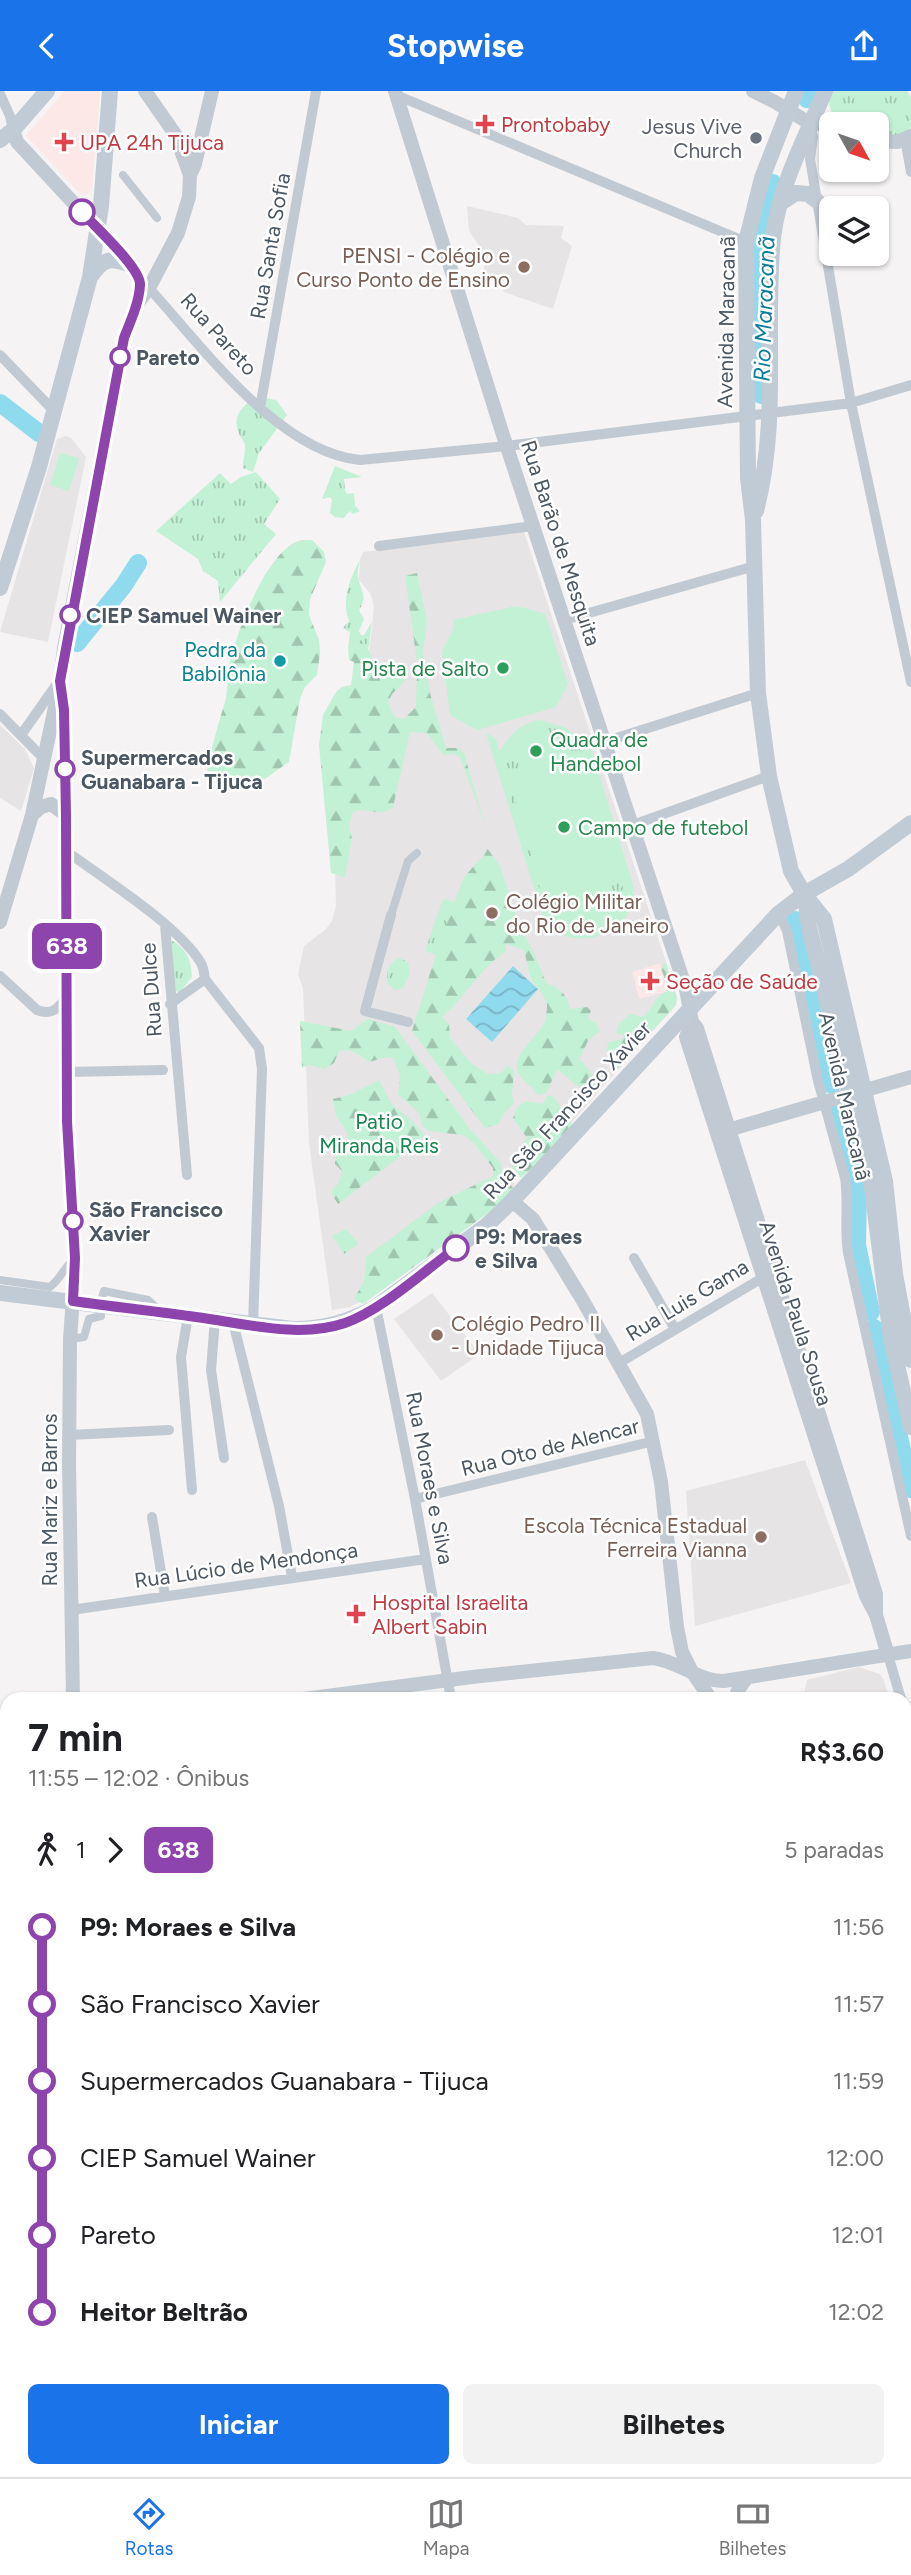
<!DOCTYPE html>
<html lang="pt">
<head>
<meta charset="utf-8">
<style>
	:root { --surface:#fff; --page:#f2f2f2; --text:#202124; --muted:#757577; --line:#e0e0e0; --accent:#1a73e8 }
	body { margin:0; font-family:Figtree,sans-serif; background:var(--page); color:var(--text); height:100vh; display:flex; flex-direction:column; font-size:26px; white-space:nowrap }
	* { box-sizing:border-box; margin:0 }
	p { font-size:23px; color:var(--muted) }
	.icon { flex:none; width:38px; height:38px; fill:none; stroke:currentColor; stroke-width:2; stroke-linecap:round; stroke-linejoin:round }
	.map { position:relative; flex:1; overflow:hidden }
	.drawer { position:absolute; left:0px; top:1601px; width:912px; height:786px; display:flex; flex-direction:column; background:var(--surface); border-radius:21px 21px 0 0; box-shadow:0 2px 5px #0004 }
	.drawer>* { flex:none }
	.badge { padding:0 14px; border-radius:10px; font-size:24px; line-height:46px }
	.needle { width:46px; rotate:130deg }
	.controls { position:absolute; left:819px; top:21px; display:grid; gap:14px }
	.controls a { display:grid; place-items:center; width:70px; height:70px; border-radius:10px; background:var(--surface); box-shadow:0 2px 5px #0004; font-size:35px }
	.map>.badge { position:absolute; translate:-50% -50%; box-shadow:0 0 0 4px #fff }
	.legs { display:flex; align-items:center; gap:10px; height:77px; padding:0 28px; font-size:23px }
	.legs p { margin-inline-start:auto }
	.head { display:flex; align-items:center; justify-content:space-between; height:119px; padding:0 28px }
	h1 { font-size:38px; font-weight:700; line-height:52px }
	.cta { display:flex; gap:14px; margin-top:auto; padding:14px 28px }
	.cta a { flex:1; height:80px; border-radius:10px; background:var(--accent); color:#fff; font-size:28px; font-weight:700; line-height:80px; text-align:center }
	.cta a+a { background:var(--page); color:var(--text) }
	ul { padding:0 28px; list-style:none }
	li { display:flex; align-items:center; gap:24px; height:77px; font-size:26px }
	li i { display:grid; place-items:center; width:10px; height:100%; margin:0 9px; background:currentColor }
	li i::after { content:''; width:18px; height:18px; margin:-9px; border:5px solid; border-radius:50%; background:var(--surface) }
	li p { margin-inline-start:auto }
	li:first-child i { background:linear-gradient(#0000 50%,currentColor 0) }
	li:last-child i { background:linear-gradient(currentColor 50%,#0000 0) }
	header { display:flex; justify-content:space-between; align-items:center; height:91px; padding:0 28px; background:var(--accent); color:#fff; font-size:32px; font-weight:700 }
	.dock { display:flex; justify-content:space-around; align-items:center; height:98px; border-top:2px solid var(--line); background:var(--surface); font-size:19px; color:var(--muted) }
	.dock a { display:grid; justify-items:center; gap:4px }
	.dock .current { color:var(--accent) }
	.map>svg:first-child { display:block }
	.education { fill:#e6e4e5 }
	.medical { fill:#fce8e6 }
	.grass { fill:url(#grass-tufts) }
	.forest { fill:url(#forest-firs) }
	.garden { fill:#c3f1d5; fill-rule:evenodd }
	.water { fill:url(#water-waves) }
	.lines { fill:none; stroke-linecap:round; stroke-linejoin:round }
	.river { stroke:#90daee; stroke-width:18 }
	.pedestrian { stroke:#c1cad2; stroke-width:8 }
	.minor { stroke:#c1cad2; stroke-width:10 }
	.tertiary { stroke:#c1cad2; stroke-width:14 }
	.secondary { stroke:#c1cbd6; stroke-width:16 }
	.primary { stroke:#b3c2d1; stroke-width:18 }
	.rail-casing { stroke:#b5b8bd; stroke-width:5 }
	.rail { stroke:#fff; stroke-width:2.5; stroke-dasharray:8; stroke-linecap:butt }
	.line-1-casing { stroke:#fff; stroke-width:16 }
	.line-1 { stroke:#8e44ad; stroke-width:10 }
	.health-dot { fill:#e0444e; stroke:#fff; stroke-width:2.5 }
	.worship-dot { fill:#6b7280; stroke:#fff; stroke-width:2.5 }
	.stop-1-dot { fill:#fff; stroke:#8e44ad; stroke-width:3.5 }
	.education-dot { fill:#8d6e63; stroke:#fff; stroke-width:2.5 }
	.culture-dot { fill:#0f9aa8; stroke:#fff; stroke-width:2.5 }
	.leisure-dot { fill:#2e9e5b; stroke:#fff; stroke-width:2.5 }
	.labels { text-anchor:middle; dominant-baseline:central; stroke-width:5; stroke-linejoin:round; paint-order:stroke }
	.health-label { font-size:21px; fill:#be3a42; stroke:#fff; text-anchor:start }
	.worship-label { font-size:21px; fill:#5b616d; stroke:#fff; text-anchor:end }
	.street-label { font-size:21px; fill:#4a5661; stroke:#fff }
	.education-label { font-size:21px; fill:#785e54; stroke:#fff; text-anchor:end }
	.stop-label { font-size:21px; font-weight:bold; fill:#4a5661; stroke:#fff; text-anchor:start }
	.culture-label { font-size:21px; fill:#0d838f; stroke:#fff; text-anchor:end }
	.leisure-label { font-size:21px; fill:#27864d; stroke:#fff; text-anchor:start }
	.park-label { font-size:21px; fill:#17864f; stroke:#fff }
	.water-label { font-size:23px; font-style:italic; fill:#0c7c9b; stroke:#fff }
</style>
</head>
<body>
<header><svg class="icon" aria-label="back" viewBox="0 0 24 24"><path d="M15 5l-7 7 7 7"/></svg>Stopwise<svg class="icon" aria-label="share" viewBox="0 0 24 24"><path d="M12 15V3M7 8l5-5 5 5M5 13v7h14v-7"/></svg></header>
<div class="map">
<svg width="911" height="2386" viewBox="0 0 911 2386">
	<defs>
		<pattern id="grass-tufts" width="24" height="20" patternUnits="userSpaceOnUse" patternTransform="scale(1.75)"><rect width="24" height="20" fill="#c3f1d5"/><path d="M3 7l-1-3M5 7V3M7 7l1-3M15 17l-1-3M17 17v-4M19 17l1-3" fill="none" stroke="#a0c6b0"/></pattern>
		<pattern id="forest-firs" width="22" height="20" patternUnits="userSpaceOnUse" patternTransform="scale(1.75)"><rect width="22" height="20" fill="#c3f1d5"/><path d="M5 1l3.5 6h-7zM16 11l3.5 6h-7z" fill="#a0c6b0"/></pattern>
		<pattern id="water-waves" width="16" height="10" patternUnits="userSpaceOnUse" patternTransform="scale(1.75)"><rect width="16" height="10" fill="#90daee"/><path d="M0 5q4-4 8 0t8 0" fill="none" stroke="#78b4c4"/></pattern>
	</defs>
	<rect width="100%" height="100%" fill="#f5f3f3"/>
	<path class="education" d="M467 115 518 127 526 134 564 135 561 147 572 155 553 218 504 201 501 195 495 196 491 192 483 191 485 165 469 139Z
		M66 345 71 347 86 366 48 551 0 541 57 348Z
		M524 441 673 892 677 907 676 914 528 1080 517 1079 511 1087 515 1093 513 1097 366 1208 350 1216 332 1219 309 1052 303 897 298 883 304 855 325 839 332 830 336 814 335 776 372 539 374 514 370 502 359 489 360 469 363 461Z
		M0 634 25 658 34 677 21 720 0 707Z
		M432 1202 480 1263 441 1290 394 1228Z
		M805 1369 851 1492 695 1535 686 1400Z
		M859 1576 879 1583 883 1587 890 1608H803L807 1589Z
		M905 1664 911 1685V1758L905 1821Z
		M521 2380H609L585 2386H522Z"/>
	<path class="medical" d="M65 0H100L92 98 85 105H82L26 44Z
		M660 872 669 900 639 908 632 881Z
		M7 1722V1832H0V1723Z"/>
	<path class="grass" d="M831 0H907L911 6V39L900 45 877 44V33C853 33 822 33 831 0Z
		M259 306 276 309 287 324 259 362 253 381 243 377C242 369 246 363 245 355 244 349 239 345 238 340 232 323 245 311 259 306Z
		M335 375 362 386 344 388 345 400 348 403 354 402 355 415 360 420 353 423 350 420 343 427 335 426 330 422 332 409 330 406 322 408Z
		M256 381 280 408 264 433 276 443 220 511 218 490 203 480 198 468 156 440 220 382 231 393 241 386Z
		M360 469C359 474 357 481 358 486 361 500 368 506 359 519L364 528 359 540 361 544H364L372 531 369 553H358L354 559 348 558 350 541 343 537 349 530C341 509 350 487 360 469Z
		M540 634C560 636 572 644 583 662L621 786C622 791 625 798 625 802 622 832 589 850 563 837 557 834 552 828 547 823L502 681C503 656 515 642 540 634Z
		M443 808 471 814 455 870 425 860Z
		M173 850C188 860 191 869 192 886L180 901 174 900 170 852Z
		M399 867 408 871 410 883 403 897 395 899 388 893C385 883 389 871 399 867Z
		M346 1138 359 1153 344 1163 332 1145Z"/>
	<path class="forest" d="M312 449 324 461 326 471 310 508 309 524 319 549 320 562 317 584 305 596 300 608 289 671C278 678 253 699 241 698 229 697 217 686 207 679 212 654 219 631 226 607 228 596 227 585 229 575 236 542 265 465 296 451 301 449 308 449 312 449Z
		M417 482 427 529 423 563 430 602 446 657H458L464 662 485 734 460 666 453 663 443 664 427 642 410 641 393 716C380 728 366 715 353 721L349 734 352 748 345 786 331 782 319 654 323 624 336 601 342 596 351 594 354 571 349 569 348 558 354 559 358 553H369L368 558 375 575 383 577 401 573 406 585 405 590 392 603 388 611 394 626 404 628 416 616 417 570 405 485Z
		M487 757 500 775 518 831 536 867 546 892C560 898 567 902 570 918L587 916 591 920 588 927 596 932 600 941 589 948 579 968C588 975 591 985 598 993L599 998 593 1004C579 1000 570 986 557 979L546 1002 540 1004C534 1001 534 998 529 994 497 970 537 950 545 930 546 927 547 918 547 914 545 904 538 898 533 891 528 883 527 869 524 859L506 853 505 861C479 878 466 906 442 926L449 933 450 947 472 973 488 983 501 982 507 975 514 979 512 1004 514 1012 506 1020 498 1033 485 1037 412 940 442 844 464 786 484 764Z
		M664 872 666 873 677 907 676 914 615 981 616 963 606 959 609 951 623 948 624 944 616 942 619 933 630 923 643 926C653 918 653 906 666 901L668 895 661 878Z
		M368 928 395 936 470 1038 501 1072 503 1085 514 1098 488 1122 363 1213 354 1208 364 1190 366 1166 438 1112 493 1085V1077L474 1052 463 1044 429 1040 423 1036 419 1022 398 1003 400 985 394 968 387 966 369 971C360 964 351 957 339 960L334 972 324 978 309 974 302 977 300 930 351 940Z
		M379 989 392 1014 410 1028 425 1044 421 1048 414 1049 415 1054 338 1113 331 1102 339 1091 342 1080 335 1073V1060L339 1054 348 1051 347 1041 336 1025 333 1008 352 1003Z
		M547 1004 553 1005 572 1033 570 1040 521 1087 513 1077 512 1071 527 1047 513 1027 518 1015 527 1010 543 1013Z"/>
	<path class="garden" d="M854 9a10 10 0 1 1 20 0a10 10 0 1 1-20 0Z
		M60 362 79 367 69 400 50 394Z
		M511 516H521L545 523 568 593 556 616 477 639 450 624 442 561 454 536 453 529Z
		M540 629 566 637 591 657 633 794C642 844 566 868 543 826L486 642 496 648 499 661C509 645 520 632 540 629ZM540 634C560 636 573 644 582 662L508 685 546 810 621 787C634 836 580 860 547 823L502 681C503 656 515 641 540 634Z
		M553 642 559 665 519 677 513 654Z
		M601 803 608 826 572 837 565 814Z"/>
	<path class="water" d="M513 875 538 898 492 951 466 928Z"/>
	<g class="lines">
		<path class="river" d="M807 8 810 0
			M761 304V172L764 140 773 92
			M0 312 39 342
			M77 552 124 494 138 472
			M795 829 832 994
			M839 1019 858 1096 857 1154 871 1221
			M874 1237 911 1398
			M905 1916 911 1886
			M713 2380V2386"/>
		<path class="pedestrian" d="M123 84 157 127
			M391 824 408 770 417 762
			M0 1189 50 1196C61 1188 64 1176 75 1167
			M70 1248 84 1246 89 1228 101 1225 100 1214 104 1200 148 1209 161 1221"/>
		<path class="minor" d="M0 3 10 25 13 39
			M396 4 746 151
			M811 36 813 46 810 68 851 312 911 591
			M905 48 911 81
			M149 197C201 254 278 361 360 369L507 355 851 312 911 294
			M0 264 54 320
			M260 317 316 0
			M379 455 533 435
			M564 529 755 475
			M0 623 45 669
			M21 644 59 590
			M604 651 758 602
			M630 735 769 685
			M66 760C103 787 178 834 201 872 204 877 204 883 205 888L259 957 262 978 253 1234
			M779 822 787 840 818 990 845 1087C849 1112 844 1136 848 1162L911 1445
			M391 824 365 920 408 931
			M165 834 187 1084
			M0 885 37 919C52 925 59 917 67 905
			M170 913 205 888
			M67 981 163 979
			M634 1167 675 1238
			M376 1216 415 1408 451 1608
			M188 1225 181 1266 192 1399
			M215 1228 211 1279 224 1367
			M233 1231 279 1415 292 1486
			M619 1272 769 1183
			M70 1344 169 1339
			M415 1408 654 1350
			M152 1426 165 1505
			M71 1519 426 1468
			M888 1564 901 1608
			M905 1622 911 1643
			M905 1853 911 1818
			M0 2285 7 2286
			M149 2380 151 2386
			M344 2380 346 2386
			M445 2380 446 2386
			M519 2380 520 2386
			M661 2380H671"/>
		<path class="tertiary" d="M395 0 502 341 686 898 692 931 697 937 876 1503V1524
			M753 0 775 11 811 33H832
			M13 39 17 51 131 174 140 192 137 210
			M877 50 897 51 911 45
			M190 84 195 73 212 0
			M32 724 41 716 51 713 66 724
			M0 831 32 724 57 607
			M692 931 686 946 866 1505 876 1524 888 1564
			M721 1041 911 986
			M512 1110 533 1128 582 1208 647 1323 661 1391 677 1536 682 1561 692 1581 711 1608
			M73 1608 69 1373 70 1248 75 1179 67 1030V732L64 619 59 599 64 557 124 247 136 215 149 197 178 142 189 106 190 84 175 43 145 0
			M304 1608 472 1586 653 1567C678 1570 698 1590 724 1590L911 1560
			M735 1608 738 1599 746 1588
			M0 1651 7 1650
			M0 1981 7 1983
			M0 2158 7 2161
			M3 2386 7 2363"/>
		<path class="secondary" d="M796 0 762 87 746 151 748 387 753 429 758 602 769 685 791 780 804 803 824 828 885 1090 895 1183 911 1269
			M0 49 13 39 47 0
			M782 111 796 102 808 103 817 110
			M90 186C104 167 109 166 131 174
			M756 420C780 328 764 239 773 147 779 96 805 47 825 0
			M0 497 39 376 90 186 101 115 110 0
			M805 805 809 836 871 1089 891 1247 911 1336
			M0 1202 293 1238C324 1238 349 1231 376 1216L486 1135 512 1110 779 822 804 803 848 778 911 732
			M905 2051 911 2037"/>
		<path class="primary" d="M905 1976 911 1963
			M905 2018 911 2005
			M905 2093 911 2085
			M684 2386 690 2380
			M742 2386 746 2380"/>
		<defs>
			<path id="rail" d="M905 2205 911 2190
				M905 2251 911 2238
				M905 2289 911 2276
				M905 2337 911 2325
				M905 2361 911 2351
				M796 2386 801 2380
				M835 2386 839 2380
				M848 2386 853 2380
				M873 2386 877 2380
				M888 2386 892 2380
				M909 2386 911 2383"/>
		</defs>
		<use href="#rail" class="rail-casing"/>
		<use href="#rail" class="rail"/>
	</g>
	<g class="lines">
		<defs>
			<path id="line-1" d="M82 121C95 136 141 177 140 194 139 213 130 231 124 247L60 590 64 619 66 724 67 1030 75 1167 73 1210C114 1216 155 1220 196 1226 243 1232 298 1248 345 1232 382 1219 424 1180 456 1157"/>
		</defs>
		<use href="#line-1" class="line-1-casing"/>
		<use href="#line-1" class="line-1"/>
	</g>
	<g class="health-dot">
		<path d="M481.5 22.5h7v7h7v7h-7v7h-7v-7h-7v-7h7z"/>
		<path d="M60.5 40.5h7v7h7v7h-7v7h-7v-7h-7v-7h7z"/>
		<path d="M646.5 879.5h7v7h7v7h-7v7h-7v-7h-7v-7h7z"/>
		<path d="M352.5 1512.5h7v7h7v7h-7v7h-7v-7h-7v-7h7z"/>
	</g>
	<circle class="worship-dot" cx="756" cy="47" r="7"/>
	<g class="stop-1-dot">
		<circle cx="82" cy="121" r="12"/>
		<circle cx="120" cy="266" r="9"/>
		<circle cx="70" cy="524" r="9"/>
		<circle cx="65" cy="678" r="9"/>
		<circle cx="73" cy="1130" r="9"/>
		<circle cx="456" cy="1157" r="12"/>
	</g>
	<g class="education-dot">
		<circle cx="524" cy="176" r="7"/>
		<circle cx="492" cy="822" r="7"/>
		<circle cx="437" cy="1244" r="7"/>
		<circle cx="761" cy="1446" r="7"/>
	</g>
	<circle class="culture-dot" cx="280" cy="570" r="7"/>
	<g class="leisure-dot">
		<circle cx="503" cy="577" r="7"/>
		<circle cx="536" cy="660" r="7"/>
		<circle cx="564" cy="736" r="7"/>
	</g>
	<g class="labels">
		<g class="health-label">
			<text x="501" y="33">Prontobaby</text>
			<text x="80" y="51">UPA 24h Tijuca</text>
			<text x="666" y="890">Seção de Saúde</text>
			<text x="372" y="1511">Hospital Israelita<tspan x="372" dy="24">Albert Sabin</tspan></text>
		</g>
		<g class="worship-label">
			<text x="742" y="35">Jesus Vive<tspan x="742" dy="24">Church</tspan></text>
		</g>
		<g class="street-label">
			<text transform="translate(270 155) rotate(-80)">Rua Santa Sofia</text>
			<text transform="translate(726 231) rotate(-89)">Avenida Maracanã</text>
			<text transform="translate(219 243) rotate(48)">Rua Pareto</text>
			<text transform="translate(561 452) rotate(72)">Rua Barão de Mesquita</text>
			<text transform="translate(151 899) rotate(-94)">Rua Dulce</text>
			<text transform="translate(845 1005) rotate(77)">Avenida Maracanã</text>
			<text transform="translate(567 1019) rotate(-47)">Rua São Francisco Xavier</text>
			<text transform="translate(687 1209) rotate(-31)">Rua Luis Gama</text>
			<text transform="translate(796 1222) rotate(72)">Avenida Paula Sousa</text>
			<text transform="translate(550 1356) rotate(-14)">Rua Oto de Alencar</text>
			<text transform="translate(430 1387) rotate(79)">Rua Moraes e Silva</text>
			<text transform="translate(49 1409) rotate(-90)">Rua Mariz e Barros</text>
			<text transform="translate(246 1474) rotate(-8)">Rua Lúcio de Mendonça</text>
		</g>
		<g class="education-label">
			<text x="510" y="164">PENSI - Colégio e<tspan x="510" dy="24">Curso Ponto de Ensino</tspan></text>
			<text x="506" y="810" text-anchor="start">Colégio Militar<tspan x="506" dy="24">do Rio de Janeiro</tspan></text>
			<text x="451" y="1232" text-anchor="start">Colégio Pedro II<tspan x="451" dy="24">- Unidade Tijuca</tspan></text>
			<text x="747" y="1434">Escola Técnica Estadual<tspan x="747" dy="24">Ferreira Vianna</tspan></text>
		</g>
		<g class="stop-label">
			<text x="136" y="266">Pareto</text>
			<text x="86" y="524">CIEP Samuel Wainer</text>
			<text x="81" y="666">Supermercados<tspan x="81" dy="24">Guanabara - Tijuca</tspan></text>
			<text x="89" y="1118">São Francisco<tspan x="89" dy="24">Xavier</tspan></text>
			<text x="475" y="1145">P9: Moraes<tspan x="475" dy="24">e Silva</tspan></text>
		</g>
		<g class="culture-label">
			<text x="266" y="558">Pedra da<tspan x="266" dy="24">Babilônia</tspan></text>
		</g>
		<g class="leisure-label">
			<text x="489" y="577" text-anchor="end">Pista de Salto</text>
			<text x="550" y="648">Quadra de<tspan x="550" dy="24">Handebol</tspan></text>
			<text x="578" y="736">Campo de futebol</text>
		</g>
		<g class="park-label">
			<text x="379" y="1030">Patio<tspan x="379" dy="24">Miranda Reis</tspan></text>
		</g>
		<g class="water-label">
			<text transform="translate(764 218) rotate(-88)">Rio Maracanã</text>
		</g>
	</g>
</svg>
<div class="controls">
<a><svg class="needle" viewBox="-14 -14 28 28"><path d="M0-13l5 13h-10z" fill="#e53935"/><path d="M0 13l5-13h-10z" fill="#757577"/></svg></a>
<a><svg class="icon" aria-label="layers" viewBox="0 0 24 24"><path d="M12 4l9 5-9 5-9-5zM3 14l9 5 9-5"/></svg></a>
</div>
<b class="badge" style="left:67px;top:855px;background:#8e44ad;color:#fff">638</b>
<section class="drawer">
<div class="head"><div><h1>7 min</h1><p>11:55 – 12:02 · Ônibus</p></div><b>R$3.60</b></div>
<div class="legs"><svg class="icon" aria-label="walk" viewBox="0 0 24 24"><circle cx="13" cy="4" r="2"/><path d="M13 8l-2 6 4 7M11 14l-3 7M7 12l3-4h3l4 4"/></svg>1<svg class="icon" aria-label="forward" viewBox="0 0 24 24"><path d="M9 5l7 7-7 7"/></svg><b class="badge" style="background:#8e44ad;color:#fff">638</b><p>5 paradas</p></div>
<ul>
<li><i style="color:#8e44ad"></i><b>P9: Moraes e Silva</b><p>11:56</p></li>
<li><i style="color:#8e44ad"></i><span>São Francisco Xavier</span><p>11:57</p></li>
<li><i style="color:#8e44ad"></i><span>Supermercados Guanabara - Tijuca</span><p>11:59</p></li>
<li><i style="color:#8e44ad"></i><span>CIEP Samuel Wainer</span><p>12:00</p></li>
<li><i style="color:#8e44ad"></i><span>Pareto</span><p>12:01</p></li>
<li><i style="color:#8e44ad"></i><b>Heitor Beltrão</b><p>12:02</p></li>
</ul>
<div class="cta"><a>Iniciar</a><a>Bilhetes</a></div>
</section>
</div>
<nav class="dock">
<a class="current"><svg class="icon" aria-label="directions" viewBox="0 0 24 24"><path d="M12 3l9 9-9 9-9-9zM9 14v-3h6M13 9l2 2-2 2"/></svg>Rotas</a>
<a><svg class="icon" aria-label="map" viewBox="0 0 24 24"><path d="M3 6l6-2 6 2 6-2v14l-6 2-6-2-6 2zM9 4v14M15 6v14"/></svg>Mapa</a>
<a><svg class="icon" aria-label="tickets" viewBox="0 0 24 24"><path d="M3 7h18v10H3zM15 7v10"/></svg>Bilhetes</a>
</nav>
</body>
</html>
